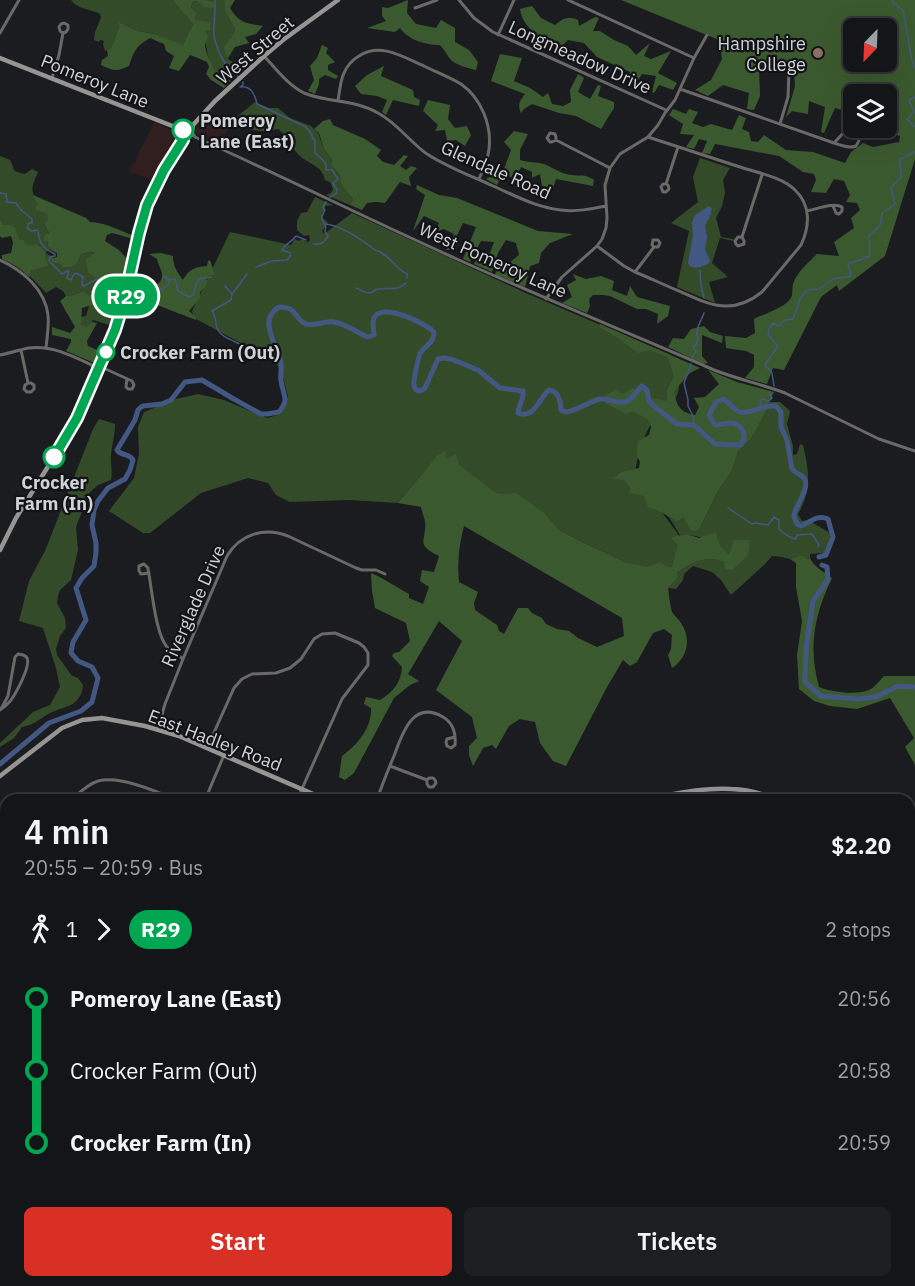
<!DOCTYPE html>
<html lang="en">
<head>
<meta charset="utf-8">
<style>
	:root { --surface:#141518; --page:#1d1e21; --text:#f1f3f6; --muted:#9d9fa2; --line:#333437; --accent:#d93025 }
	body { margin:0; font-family:"IBM Plex Sans",sans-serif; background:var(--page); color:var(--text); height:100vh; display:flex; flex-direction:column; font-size:22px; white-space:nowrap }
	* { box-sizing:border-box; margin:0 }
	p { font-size:20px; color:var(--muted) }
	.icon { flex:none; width:33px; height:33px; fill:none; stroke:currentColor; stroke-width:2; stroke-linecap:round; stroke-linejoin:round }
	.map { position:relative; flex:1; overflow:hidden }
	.details { position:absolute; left:0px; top:794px; width:915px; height:494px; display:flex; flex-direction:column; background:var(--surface); border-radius:18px 18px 0 0; box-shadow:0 6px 24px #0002,0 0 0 2px var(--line) }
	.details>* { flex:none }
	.badge { padding:0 12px; border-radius:20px; font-size:21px; line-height:39px }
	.needle { width:39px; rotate:203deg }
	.buttons { position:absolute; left:843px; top:18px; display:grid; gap:12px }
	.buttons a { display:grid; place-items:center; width:54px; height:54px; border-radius:9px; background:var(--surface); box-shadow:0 6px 24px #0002,0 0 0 2px var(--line); font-size:30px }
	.map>.badge { position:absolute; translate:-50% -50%; box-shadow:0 0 0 3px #fff }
	.legs { display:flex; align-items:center; gap:9px; height:66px; padding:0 24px; font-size:20px }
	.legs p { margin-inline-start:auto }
	.head { display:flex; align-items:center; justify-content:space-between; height:102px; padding:0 24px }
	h1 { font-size:33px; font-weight:600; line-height:45px }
	.primary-button { display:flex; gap:12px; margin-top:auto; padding:12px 24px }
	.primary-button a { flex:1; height:69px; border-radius:9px; background:var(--accent); color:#fff; font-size:24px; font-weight:600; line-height:69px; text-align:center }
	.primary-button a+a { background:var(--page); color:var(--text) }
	ul { padding:0 24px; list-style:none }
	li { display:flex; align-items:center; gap:21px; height:72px; font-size:22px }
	li i { display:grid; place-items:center; width:9px; height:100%; margin:0 8px; background:currentColor }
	li i::after { content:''; width:15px; height:15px; margin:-8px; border:4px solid; border-radius:50%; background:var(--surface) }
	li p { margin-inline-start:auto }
	li:first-child i { background:linear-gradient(#0000 50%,currentColor 0) }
	li:last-child i { background:linear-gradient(currentColor 50%,#0000 0) }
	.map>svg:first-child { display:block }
	.commercial { fill:#311e1f }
	.green { fill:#344b2a }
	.forest { fill:#3b592e; fill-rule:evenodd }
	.water { fill:#435783 }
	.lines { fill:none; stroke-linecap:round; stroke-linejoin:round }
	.stream { stroke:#435783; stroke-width:1.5 }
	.river { stroke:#435783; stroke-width:5 }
	.street { stroke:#6a6967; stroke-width:3 }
	.secondary { stroke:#969592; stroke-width:4.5 }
	.line-1-casing { stroke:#fff; stroke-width:14 }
	.line-1 { stroke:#00a651; stroke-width:9 }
	.education-dot { fill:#8d6e63; stroke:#121317; stroke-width:2 }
	.stop-1-dot { fill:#fff; stroke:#00a651; stroke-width:3 }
	.labels { text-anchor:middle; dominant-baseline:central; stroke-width:4.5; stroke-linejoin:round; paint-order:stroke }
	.poi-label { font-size:18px; fill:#d1d2d4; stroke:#121317; text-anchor:end }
	.street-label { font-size:18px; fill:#d1d2d4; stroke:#121317 }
	.stop-label { font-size:18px; font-weight:bold; fill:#d1d2d4; stroke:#121317; text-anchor:start }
</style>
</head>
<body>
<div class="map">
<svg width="915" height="1286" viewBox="0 0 915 1286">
	<rect width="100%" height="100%" fill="#1b1c20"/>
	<path class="commercial" d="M209 114 228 130 217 144 193 132Z
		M154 122 181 134 152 180 129 171 133 163 135 164 139 151 147 138Z"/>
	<path class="green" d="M71 0H172L193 24 183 46 155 34 138 31 119 22V27L111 48 105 51 103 44 104 41 100 40 99 42 94 40 95 32 101 18 100 14C90 9 77 9 71 0Z
		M207 0H225V11L235 29 231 38 226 57 235 64 239 71 230 81C202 71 209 45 202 22L195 19 191 8 193 1 214 2Z
		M255 102 269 108H278L290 118 311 126 318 133 324 149 332 160V166L340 176C339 186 347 192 353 199L350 205 326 195 331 193 333 189 330 182 325 180C322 164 306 164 297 153 290 145 287 136 278 129 265 133 243 131 233 120Z
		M0 156 10 160C16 170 10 171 25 174L32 169 38 172C33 184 29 190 37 202 41 207 41 210 47 214L49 220 44 223 49 233 44 241 48 240 47 245 51 250 46 252 37 244 38 249 58 260 78 262 81 254 88 252 96 254 88 267 89 274 124 288 122 294H119L110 325 93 320 83 344 68 352 81 317 86 316 92 296H88L83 291 71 296H66L63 291 56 287 46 293 33 279 10 262 19 239 4 225 0 218Z
		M700 158 730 168 723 180 725 193 722 206 716 218 721 237 733 239V241L720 238 712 263 728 277 709 282 715 303 677 287 689 231 671 223 698 202 693 177Z
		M315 197 333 205 325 206 323 218 328 223 322 231 324 234 352 213 528 294 671 355C677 371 685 389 672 403 666 410 657 416 652 423 644 433 635 463 635 476L678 534 684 547 669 574 625 562 578 540 433 461 398 503 349 500 290 502 276 495 268 483 248 478 201 493 150 533H143L109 511 134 478 139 454 138 427 144 412 176 399 198 394 224 400 267 418 281 414 288 396 283 378 271 350 252 349 194 318 192 311 230 232 291 245 295 239 299 241 302 239 307 242 310 241 309 235 304 236 297 230V221L301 213 307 212Z
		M769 402H780L790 411 787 424 793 446V455L797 454 800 444 803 445C809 470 812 490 798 514L802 521 808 520 830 533V541L826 555 822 553 810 554V558L808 559 802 555 790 559 782 557 772 556 764 565 731 595 721 580 712 572 693 566 684 574 683 580 676 589 668 588 677 579V573C691 562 707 555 724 562L729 554C717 543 697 533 680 535L669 517 677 522 683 518 688 526 699 530 718 491 732 471 738 452 751 439 766 412Z
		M99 419 115 424C115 435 112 444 111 455 110 463 113 471 111 480L98 485 89 493 76 527 78 550 71 580 60 590 58 596 57 603 65 618 66 628 60 636 56 649 57 655 72 676 78 678 83 685C81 708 63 706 48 714 40 719 32 726 22 727L14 738 0 747V743L33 712 50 705 60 687 56 668 43 628 19 621 29 581 45 551 93 429Z
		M0 1210H6V1281H111L105 1286H0Z"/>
	<path class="forest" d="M172 0H207L214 2V8L204 7 197 1H193L191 8 196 13 195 16V19L210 23V30L205 31 208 37C207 41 205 43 205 46 206 54 214 72 221 77 222 78 229 80 230 81L224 88 211 80 206 74 209 67 207 62 198 58 190 55 179 71 169 68 174 56 166 51 164 44 150 38C136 46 134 51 129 66 116 72 114 71 101 65L102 60 108 56 107 50 111 48 119 27V22L138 31 155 34 183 45 193 24Z
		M225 0H235L230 8C240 24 246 23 263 26L256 34 245 37 249 43 235 47 228 58 226 57 224 47 231 38 235 29 225 11Z
		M408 0 407 13 416 24 436 28 441 20 455 28V42L469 50 478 62 476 70C468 68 459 66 452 61 448 57 444 49 440 45 426 45 408 40 400 28L395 32 367 28 386 21 382 16V7L388 8Z
		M621 0H915V159L885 256 839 291 837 285 821 297 784 370 773 368 767 384 745 378 754 367V355L746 351 726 348 725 336 746 338 755 333 754 319C764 314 786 307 791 298 793 294 792 288 793 284 797 272 809 262 817 254L839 256 834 242 854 228 851 218 860 210 857 203 846 202 850 195 844 181 834 179 826 193 811 192 816 180 814 174 803 172 779 156 715 144 710 154 702 153 707 141 699 139 694 149 686 147 694 135 680 134 683 124 669 115 673 109 686 114 689 109 698 112 692 123 703 127 711 124 732 130 739 115 746 118 742 129 749 132 751 141 758 142 764 135 786 150 813 152 845 163 851 152 863 143 873 147 899 142 900 136 877 128H886V94H854L853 108 846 111 835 108 824 133 821 132 825 107 809 101 808 114 792 111 786 117 795 86 794 71 772 61 759 67 760 96 754 110 747 109 749 93 723 85 708 96 695 90 711 80 722 59 719 40ZM854 28H886V62H854Z
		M532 6 541 18 555 25C562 19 569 15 578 20L579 26 595 17 599 18 593 31H600L614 40 628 46 636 55 650 43 644 56 651 59 671 51 658 73 677 83 673 90 659 85 654 93 652 92 656 76 642 74 634 87 630 72 597 57 584 43 568 40 560 48 547 40 543 50 538 47 540 37C530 30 522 22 520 9Z
		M322 45 328 48 326 53 335 62 328 65V70L338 76 336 79 325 75 319 79V84L315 94 308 91 314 80 310 66 317 58Z
		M500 54 522 58 514 81 530 88 543 97 548 93 552 104 563 106 571 102 570 90 578 74 584 78 578 92 590 99 598 85 601 86 598 96 614 102V108L601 129 576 116 559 113 532 104 524 109 521 113C517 104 520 101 525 94L491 81Z
		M384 66 381 76 413 90 414 97 420 100 419 106 393 100 386 115 382 112 387 100 377 96 361 94 355 86 367 75Z
		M428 100 450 105 448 119 455 128 467 126 471 135 465 146 456 140 447 141 445 130 435 131 438 125 423 111Z
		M330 119 333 125 365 139 381 150 377 156 383 162 394 165 404 155 408 156 400 166 406 170 411 166 417 168 409 177 411 186 400 182 385 203 376 202 367 203 362 210 350 205 353 199C347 192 339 186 340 176L332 166V160L324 149 319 133 314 129 323 121Z
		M514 131 528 134 520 150V160C527 162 533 162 540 163 550 165 560 174 571 175 583 177 582 173 594 180L593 186 556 179 553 188 542 186 540 174 532 178V172L521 167 515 179 503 174 497 185 486 179 504 169 511 150 504 142Z
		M417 185 439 195 457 198 538 231 573 234 550 243 541 253 539 263 530 266 525 287 495 275 498 262H510L519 255 516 243 506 240 498 253 492 272 474 264 479 254 490 253 494 242 481 241 470 262 463 259 476 227 463 223 450 250H446L454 234 444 229 435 232 439 223 424 216 413 231 425 195 416 189Z
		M33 195 86 218 90 222C104 222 121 231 134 236V239L112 233 107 235 105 241 119 250 129 261 124 288 116 287 89 274 85 260 95 253 88 252 81 254 78 262 71 267H63L59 263H53L51 259 57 257V253L51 250 47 245 48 241H43L45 235 49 233 44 223 48 220 47 214 41 211 36 210V207L38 204 33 197Z
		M0 218 4 225C16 224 15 228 19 239L23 240 28 246 37 244 46 252 45 256 48 266 31 270 29 277 20 268 2 259V255L11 253 13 243 11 236 2 238 0 236Z
		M161 253 173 256C173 266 177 272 183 280 189 269 195 267 207 266L208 261 210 260 215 275H210L206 279 208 281 205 287 200 292V298L189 311 196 317V320L131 295 138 275 147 276 146 280 150 283 158 284C167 275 159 269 157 259L149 254Z
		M573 274 586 279 601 276 614 281 612 290 627 296 630 286 637 297 670 306 668 316 657 324 658 314 646 309H637L610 296 603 295H593L589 299 590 306 587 313 562 303 572 297 567 285 576 280Z
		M83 291C92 299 96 295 107 294 112 293 117 294 122 294L119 300 102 302 82 308 81 325 86 327 93 322 97 323 87 341 88 346 97 350 101 344 105 345 97 364 66 351 71 342V339L52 335V327L70 333 75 327 60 301 66 296H71Z
		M600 324 700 368 690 373 674 391C677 406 679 412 695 415L699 407 694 398 705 397 719 384 708 370 737 382 774 392 769 402 766 412 751 439 738 452 732 471 718 491 699 530 692 531 688 526 683 518 677 522 661 512 648 507 644 496 630 493V487L624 480 613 479 621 472 639 468 640 462 637 456 638 441 649 435 651 427 648 419 632 411 626 414 605 403V395L617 390 623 394 631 389H643L651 398 667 401V390L674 377 668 357 650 350 638 353 618 338 599 327Z
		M704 326 710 332 723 336 722 343 702 335V356L708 363 703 364 668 347 673 338 684 339 691 329Z
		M446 450V459L456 454 459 465 496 493 504 494 516 493 543 512 558 529 578 540 625 562 647 567 661 562 665 566 672 567 678 546 671 537 687 534 699 538 716 532 720 546 729 554 734 540H749C752 556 743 560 732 570L725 569 724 562C707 555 691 562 677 573V579L668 588C669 596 670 605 672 612 674 616 679 619 681 623 692 639 687 659 672 668L668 655 671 649 672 635 664 629 653 633 637 662 630 666 623 660 607 687 566 766 553 761 540 743 535 722 520 719 509 726 496 749 492 745 483 748 473 766 469 755V746L477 738 472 717 436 690 462 641 439 621 408 674 419 681 410 685 394 698 354 773 345 780 339 777 342 756C357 745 372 728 371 708L364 704 366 697 380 700C393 692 401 683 402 667L392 656 394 653 399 652 410 641 406 623 375 608 372 591 371 573C385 579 396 587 409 594V598L423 604 429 587 420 581 422 570 434 572 439 556C414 544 427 542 425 521 424 517 422 512 421 507L398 503 436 457ZM464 526 622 618 624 636 597 647 578 638 569 631 557 629 546 624 542 618 532 613 528 608H518L504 634 499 631 497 625 475 610 474 603 478 592 459 582C457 562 459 545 464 526Z
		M802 555 808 559 810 558C814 567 824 572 832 578 814 616 808 646 819 687 831 692 858 696 871 689 876 686 880 680 884 676H915V765L905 747 914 738 890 698 857 709 830 706 814 701 799 689 797 655 802 621 796 587V563L790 559Z
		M0 1008 6 1009V1083L0 1082Z
		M0 1118 6 1119V1210H0Z
		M100 1281H224L225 1286H95Z
		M361 1281H478L493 1286H363Z"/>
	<path class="water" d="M709 206 712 209 709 219 707 221 705 226 707 237 705 249 710 261 708 264C701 267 692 271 688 263L693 235 692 223 695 215Z"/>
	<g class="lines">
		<path class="stream" d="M215 0C216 12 213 24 214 35 215 44 220 55 225 63L229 64 230 68 235 70 238 77
			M893 0V3L903 10 912 61 915 68
			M243 82V85L240 87C251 85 255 94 257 104L306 127 312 135 313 139 315 140V153C320 158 328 162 326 170H332L338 179 333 183 337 190 336 194 330 197
			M915 97 909 100 914 112 907 119 915 127
			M0 193 6 194 7 202 16 203 21 210 32 219V223H29L27 227 31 231 38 230C39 244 44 249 55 254V256L50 257 49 261 62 274 68 271H69L67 278 71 280 74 274 76 273 83 277 82 285 84 286 97 279 101 280 117 288 125 290
			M325 224C341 225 362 240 375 250 388 253 395 268 407 274V278
			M313 244C320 245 325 243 328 236L325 232C326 226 326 224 322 220V216L325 210 323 207 326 202
			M256 267 272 261 287 260 291 255 290 253 282 250C285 244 292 242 296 236L306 240
			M700 270 701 286 704 298
			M163 276 170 280
			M225 286 232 294 231 300 212 311C217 318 215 325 218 330 223 340 242 342 252 352L269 347 274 343
			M129 288C142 280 148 289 163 289L169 283 170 280 175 279 178 291 189 297 193 295 197 282 199 279 211 277
			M356 288C360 289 365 293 369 293 375 292 373 290 378 289 389 287 397 292 406 283
			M232 294 247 274
			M693 359 692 357 696 352 693 346 696 345 698 339C694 330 701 322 704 313
			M691 364 684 383 688 400V406L693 416 694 425
			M774 386 772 373 765 365 778 346 768 335 769 329 773 323 779 326 785 320 793 319 800 299 807 290 819 289 833 279 851 276 848 264 870 256 869 236 880 225 882 213 895 204 891 187 901 178 900 159 915 152
			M761 407 760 403 762 399 769 401 772 398 769 392
			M728 508 752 524 755 523 768 525 774 517 779 520V529C784 535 788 535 794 539H796L797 535 812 534 819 545 818 547
			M121 1282 122 1286
			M215 1286 218 1281"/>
		<path class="river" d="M822 565 827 567 828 580 813 601 806 649 805 682 821 696 858 699 876 697 898 686 915 687
			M0 764 49 723 81 711 92 702 98 678 92 667 78 661 71 653 73 642 86 620 76 588 82 578 94 566 96 553V543L92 525 94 510 98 501 108 488 125 479 130 470 133 460C129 453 121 456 117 450L135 420 138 410 141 407 143 406 162 404 171 400 185 382 202 380 232 398 261 414H267L279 412C290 398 283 396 281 381 280 375 282 368 281 362 277 344 257 320 279 307 298 307 294 319 306 324 314 327 325 320 334 322 347 324 357 333 368 337L374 335C374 330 371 321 375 316 386 304 425 323 434 332 434 343 427 344 421 352 419 354 413 381 414 385 414 387 415 388 416 390L420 391 425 388 438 359 443 358 451 359 478 370 500 388 523 391C525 398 518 405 518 413 534 420 539 398 549 390 558 391 561 401 561 410L565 412C578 411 588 401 601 399 611 398 617 406 629 400 634 397 637 390 642 386L647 390 649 401 655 407 677 424 694 425 715 444 740 445C748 437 743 424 731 423 726 423 721 425 715 425L709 415 716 402 724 399C729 403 734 410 740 412 751 415 764 404 776 406L781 412V427L787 440 792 469C796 474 801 474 804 478 811 487 795 507 794 515 794 518 796 521 797 524L801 526C811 522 817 514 828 519L833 537 826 555 819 557"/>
		<path class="street" d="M459 0 474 18 493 32 666 110
			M568 0 694 58
			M415 8 437 0
			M0 33 19 0
			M498 35 514 0
			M264 56C276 69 288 85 304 93 328 103 354 99 378 113 397 123 410 142 427 154 447 167 471 176 493 186 514 195 537 208 561 210 576 212 591 209 606 206
			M52 78 59 55 63 33 66 32 68 29V25L64 23 61 24 59 27 60 31 63 33
			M680 89 834 143C841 145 849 149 856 146 861 139 861 132 852 128L847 129 834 143
			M338 100C340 91 340 81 344 73 347 66 352 60 359 56 381 42 403 57 424 66 436 72 449 77 461 84 481 98 492 125 489 149 488 160 483 170 479 179
			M780 124 788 97 789 70
			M192 132 195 137C284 177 370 220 459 260 543 298 629 333 714 370 737 379 761 384 785 393L879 439 915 451
			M556 140V137L555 134 550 133 547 138 550 142H552L556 140 610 168
			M666 184 668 185 669 189 666 192H663L661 187 663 184H666L678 147
			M807 211C817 209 834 202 842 207V211L839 214 836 213 833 206
			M742 237 744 241V244L738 246 736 244 735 241 738 237H742L762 175
			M597 246 624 266 635 272C650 278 664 285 679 291 710 305 732 316 762 292L801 245C810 226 811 205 795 190 782 177 758 173 740 167 709 157 679 147 648 137
			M0 260C22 270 45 289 48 315 49 326 47 337 46 348
			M635 272 654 247H658L660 243 658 240H653L652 245 654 247
			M546 299 562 277 597 246 602 239 606 228 607 218 605 185 610 168 620 154 648 137 658 125 665 113 675 100 694 58 707 35
			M21 350 28 383 25 385 24 389 27 392H31L34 389V385L31 383H28
			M0 355C10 353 19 350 29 348 54 345 76 358 98 368
			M99 366 132 381 134 385 132 389H128L126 387 127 379
			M149 573 141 574 139 571V566L144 564 148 568V569C152 588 155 633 167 647 171 652 178 655 183 659
			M0 710C4 707 8 704 11 700 16 693 31 666 27 658 25 654 22 655 18 654L15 657 8 696 1 709
			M158 729 165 704 183 659 227 556C240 534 264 527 288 536L356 568 362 570H376L385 574
			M207 748 234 688 242 679 252 674 276 673 290 668 301 659 314 639 322 634 335 633 359 643 364 647 368 653V665L342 699 297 800
			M390 766 427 780V784L429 787H433L436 783 435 780 433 778H429L427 780
			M71 800C79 793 88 784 98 781 119 775 156 791 176 800
			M205 800 224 755
			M377 800C382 785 388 770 394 756 402 735 412 699 443 717 453 723 456 734 455 745L451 748 447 746 446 742 447 739 455 737
			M0 806 6 810
			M227 1281 228 1286
			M496 1281 512 1286
			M552 1286 553 1281"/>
		<path class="secondary" d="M0 58 180 129H185
			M183 139V132L184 129 193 125 215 101 264 56 283 40 338 0
			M0 550 16 518 67 436 82 407 121 312 139 233 150 199 157 182 173 153 183 139 191 135 193 125
			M0 776 62 728 82 720 102 718 145 726 179 736 327 800
			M643 800C671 795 702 787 731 789 748 789 764 795 780 800
			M909 895 915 901
			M909 1267 915 1257
			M899 1286 901 1281"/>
	</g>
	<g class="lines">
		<defs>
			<path id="line-1" d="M54 457 77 418 115 330 124 301 139 233 147 205 164 170 183 140V130"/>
		</defs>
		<use href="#line-1" class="line-1-casing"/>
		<use href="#line-1" class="line-1"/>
	</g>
	<circle class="education-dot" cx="818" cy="53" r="6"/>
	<g class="stop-1-dot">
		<circle cx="183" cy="130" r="10"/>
		<circle cx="106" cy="352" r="8"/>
		<circle cx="54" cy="457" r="10"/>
	</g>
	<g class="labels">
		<g class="poi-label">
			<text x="806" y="43">Hampshire<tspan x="806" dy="21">College</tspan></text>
		</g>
		<g class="street-label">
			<text transform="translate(255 50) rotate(-40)">West Street</text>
			<text transform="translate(580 57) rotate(24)">Longmeadow Drive</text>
			<text transform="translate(95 81) rotate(22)">Pomeroy Lane</text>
			<text transform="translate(496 170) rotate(24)">Glendale Road</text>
			<text transform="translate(493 260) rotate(24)">West Pomeroy Lane</text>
			<text transform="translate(193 606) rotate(-66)">Riverglade Drive</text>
			<text transform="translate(215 740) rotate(21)">East Hadley Road</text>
		</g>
		<g class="stop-label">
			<text x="200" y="120">Pomeroy<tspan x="200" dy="21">Lane (East)</tspan></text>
			<text x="120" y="352">Crocker Farm (Out)</text>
			<text x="54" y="482" text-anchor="middle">Crocker<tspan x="54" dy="21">Farm (In)</tspan></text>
		</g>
	</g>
</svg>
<div class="buttons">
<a><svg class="needle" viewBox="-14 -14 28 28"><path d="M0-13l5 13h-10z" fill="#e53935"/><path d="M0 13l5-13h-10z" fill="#9d9fa2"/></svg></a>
<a><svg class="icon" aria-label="layers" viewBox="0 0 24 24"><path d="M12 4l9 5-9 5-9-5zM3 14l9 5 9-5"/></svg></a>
</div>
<b class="badge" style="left:126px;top:296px;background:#00a651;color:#fff">R29</b>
<section class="details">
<div class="head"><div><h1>4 min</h1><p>20:55 – 20:59 · Bus</p></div><b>$2.20</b></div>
<div class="legs"><svg class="icon" aria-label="walk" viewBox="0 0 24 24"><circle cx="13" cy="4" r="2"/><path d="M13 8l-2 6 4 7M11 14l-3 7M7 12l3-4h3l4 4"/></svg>1<svg class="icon" aria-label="forward" viewBox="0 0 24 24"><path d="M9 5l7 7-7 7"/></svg><b class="badge" style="background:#00a651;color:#fff">R29</b><p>2 stops</p></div>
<ul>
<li><i style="color:#00a651"></i><b>Pomeroy Lane (East)</b><p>20:56</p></li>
<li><i style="color:#00a651"></i><span>Crocker Farm (Out)</span><p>20:58</p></li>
<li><i style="color:#00a651"></i><b>Crocker Farm (In)</b><p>20:59</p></li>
</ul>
<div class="primary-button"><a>Start</a><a>Tickets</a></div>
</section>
</div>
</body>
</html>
